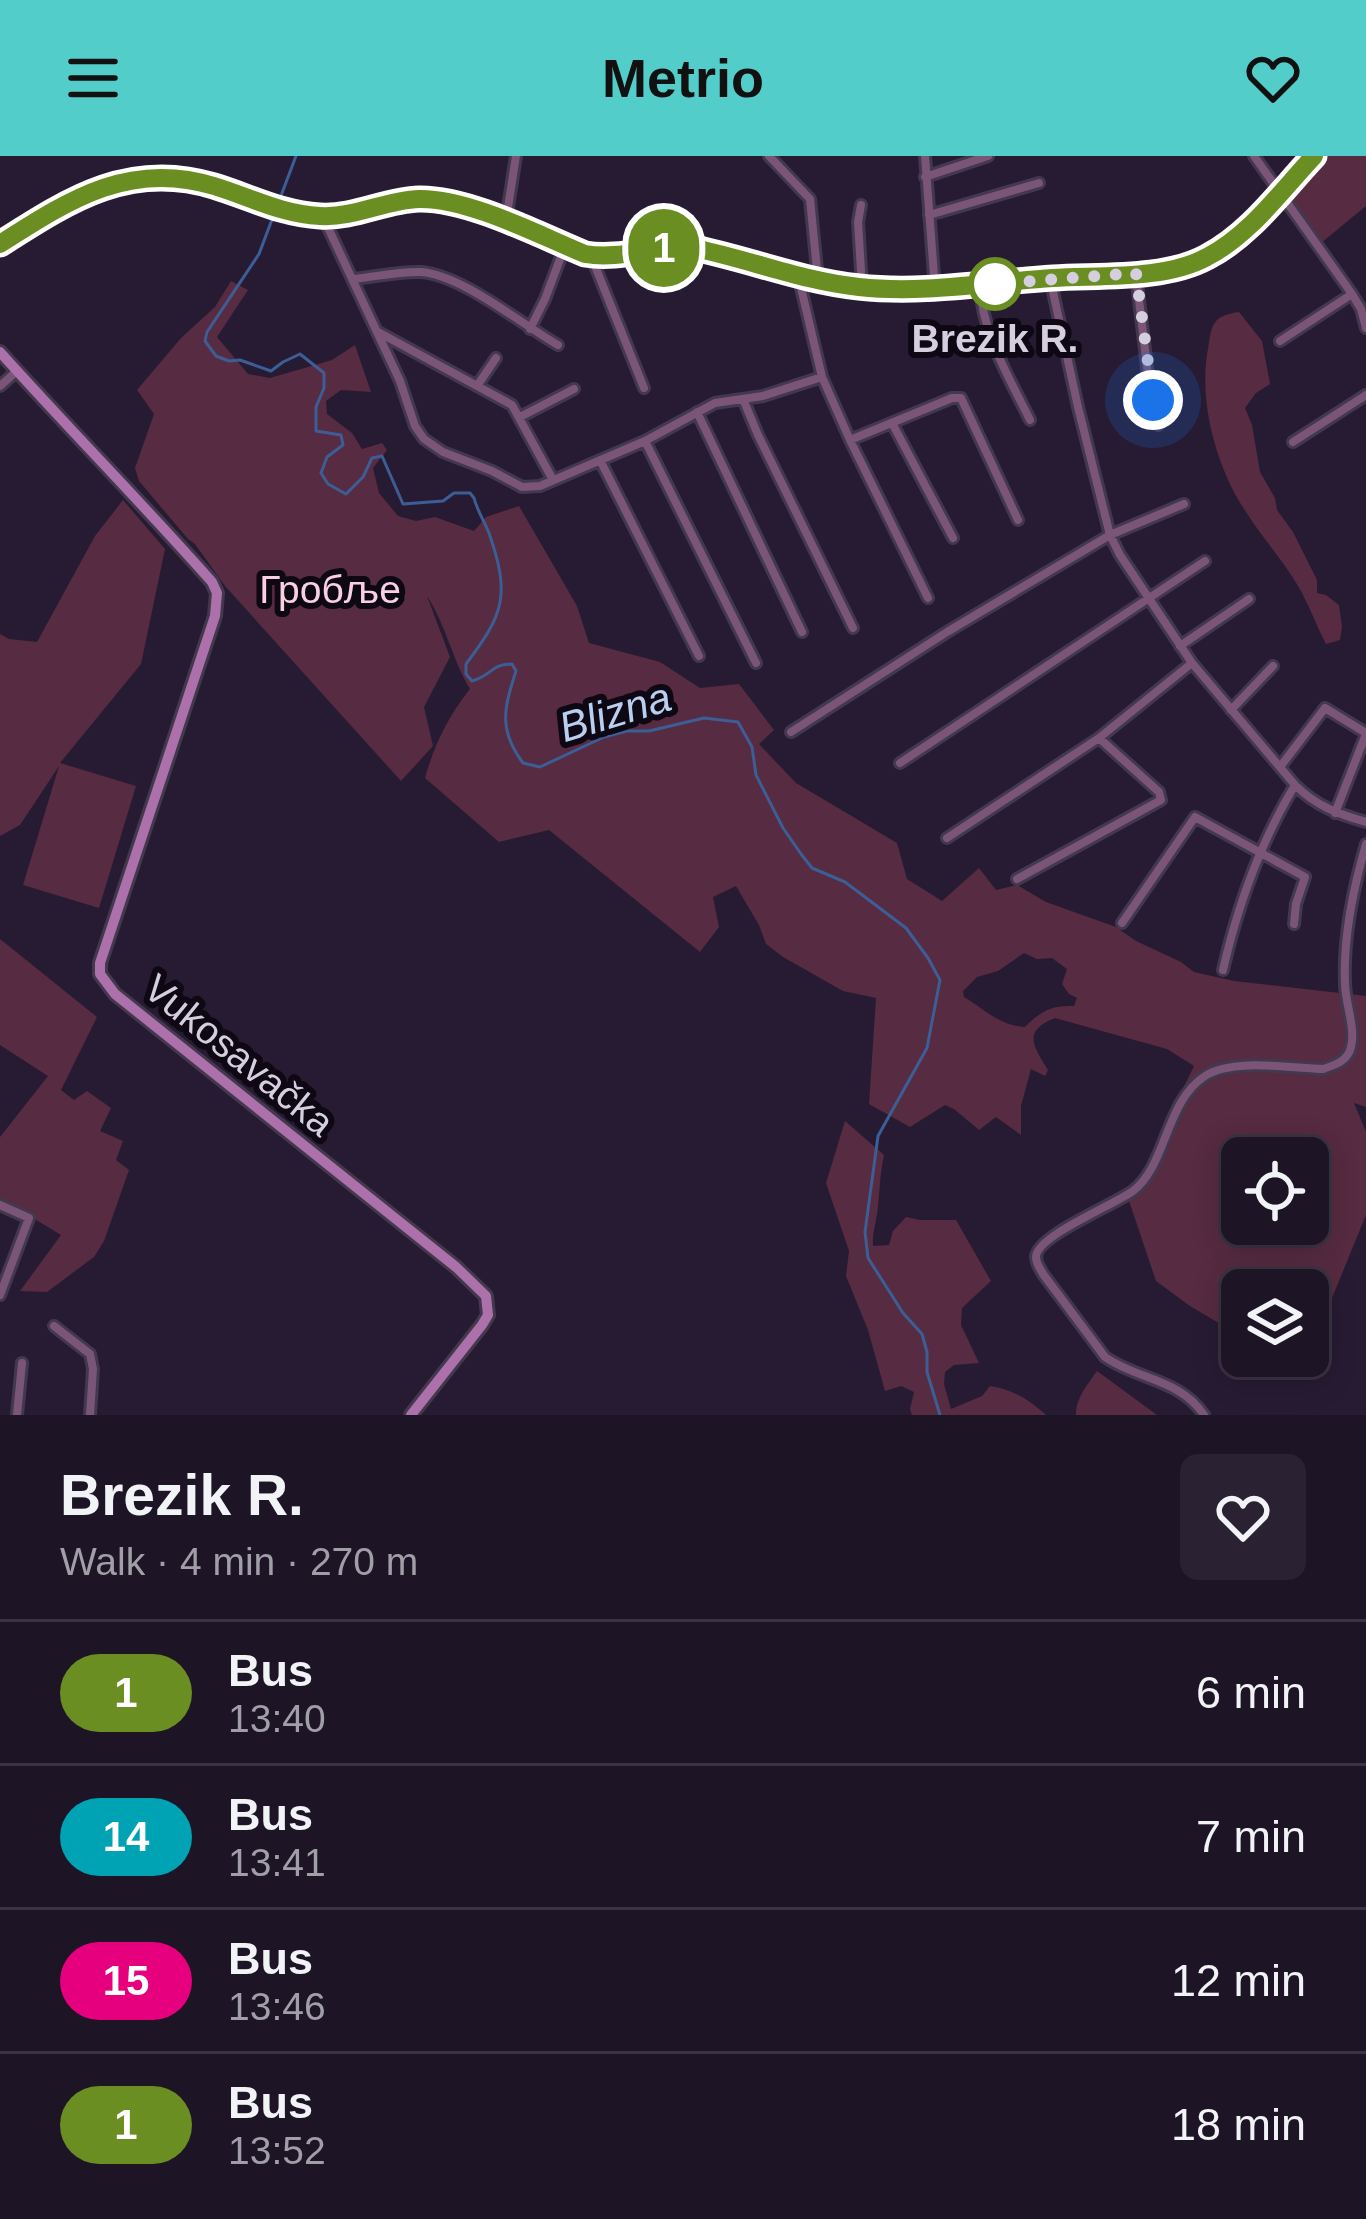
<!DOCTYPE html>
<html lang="en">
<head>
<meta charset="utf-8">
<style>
	:root { --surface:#1d1426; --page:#2a2132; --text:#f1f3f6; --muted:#a09ea7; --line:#3b3343; --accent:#53cdca }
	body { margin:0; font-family:Arial,sans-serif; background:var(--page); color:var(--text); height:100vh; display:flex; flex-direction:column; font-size:45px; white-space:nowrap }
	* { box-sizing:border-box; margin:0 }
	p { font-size:39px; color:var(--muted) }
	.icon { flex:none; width:66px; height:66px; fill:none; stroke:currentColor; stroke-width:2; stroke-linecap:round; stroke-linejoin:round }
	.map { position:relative; height:1259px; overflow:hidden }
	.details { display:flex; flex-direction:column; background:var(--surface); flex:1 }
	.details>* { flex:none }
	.badge { padding:0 24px; border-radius:39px; font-size:42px; line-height:78px }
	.fabs { position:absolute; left:1221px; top:981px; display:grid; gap:24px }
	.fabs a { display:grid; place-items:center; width:108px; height:108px; border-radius:18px; background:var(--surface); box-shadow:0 6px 30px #0003,0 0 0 3px var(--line); font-size:60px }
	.you { position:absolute; width:60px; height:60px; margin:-30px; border:9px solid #fff; border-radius:50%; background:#1a73e8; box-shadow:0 0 0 18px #1a73e833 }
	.map>.badge { position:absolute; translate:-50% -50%; box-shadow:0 0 0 6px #fff }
	.round { display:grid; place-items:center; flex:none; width:126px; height:126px; border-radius:18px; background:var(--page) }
	.head { display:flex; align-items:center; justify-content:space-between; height:204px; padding:0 60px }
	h1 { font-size:57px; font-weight:700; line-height:90px }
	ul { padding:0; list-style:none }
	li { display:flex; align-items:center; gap:36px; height:144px; padding:0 60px; border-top:3px solid var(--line) }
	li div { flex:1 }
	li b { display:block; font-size:45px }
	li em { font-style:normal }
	li .badge { min-width:132px; font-weight:700; text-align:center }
	header { display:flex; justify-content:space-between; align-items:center; height:156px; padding:0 60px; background:var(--accent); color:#111; font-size:54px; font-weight:700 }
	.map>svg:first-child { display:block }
	.green { fill:#572b41; fill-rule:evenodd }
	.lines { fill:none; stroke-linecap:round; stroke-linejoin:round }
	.stream { stroke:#3c5e96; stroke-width:3 }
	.street-casing { stroke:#43384e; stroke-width:14 }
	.secondary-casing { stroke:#43384e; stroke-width:16 }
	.street { stroke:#7a5578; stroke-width:8 }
	.secondary { stroke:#ac71aa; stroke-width:10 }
	.line-casing { stroke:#fff; stroke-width:27 }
	.line { stroke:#6b8e23; stroke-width:18 }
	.walk { stroke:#d5cede; stroke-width:12; stroke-dasharray:0 21.6 }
	.stop-dot { fill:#fff; stroke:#6b8e23; stroke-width:6 }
	.labels { text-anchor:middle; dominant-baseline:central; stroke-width:12; stroke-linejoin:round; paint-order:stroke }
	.stop-label { font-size:39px; font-weight:bold; fill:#d5cede; stroke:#0d0813 }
	.park-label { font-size:39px; fill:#f9d0e2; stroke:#0d0813 }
	.street-label { font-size:39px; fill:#d5cede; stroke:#0d0813 }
	.water-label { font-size:42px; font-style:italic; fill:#bacff0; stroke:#0d0813 }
</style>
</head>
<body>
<header><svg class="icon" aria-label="menu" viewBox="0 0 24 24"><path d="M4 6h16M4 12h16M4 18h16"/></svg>Metrio<svg class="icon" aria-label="heart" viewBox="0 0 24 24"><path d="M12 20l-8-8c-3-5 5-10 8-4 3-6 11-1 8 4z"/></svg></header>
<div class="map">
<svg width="1366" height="1259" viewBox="0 0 1366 1259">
	<rect width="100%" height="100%" fill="#271b33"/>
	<path class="green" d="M1325 0H1366V50L1321 87 1287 39Z
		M231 125 248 134 217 181 248 218 270 222 332 204 355 189 371 236 341 234 326 245 327 258 352 277 362 293 382 287 387 294 373 312 379 337 398 360 416 365 435 361 474 375 486 361 519 350 577 450 589 487 660 506 700 532 739 528 774 574 759 588 796 627 897 687 907 723 942 745 979 712 996 734 1017 729 1046 746 1116 771 1136 785 1181 806 1194 816 1234 825 1366 840V951L1354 947 1366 976V1059L1305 1208 1284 1200H1308V1134H1242V1181L1190 1150 1156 1125 1126 1036 1140 1022 1194 910 1167 893 1055 862C1022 875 1033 890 1048 914L1045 920 1031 913 1021 950V979L996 961 979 974 954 953 945 949 910 971 869 948 876 842 843 835 783 801 766 788 759 769 736 730 713 741 719 771 700 796 549 674 499 686 425 622C434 589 449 559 470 533 452 503 446 469 427 440L450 501 424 551 433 590 401 625 225 430 195 388 188 383 139 325 135 312 154 258 137 234 181 182 215 151ZM1024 797 1037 803 1052 802 1067 813 1062 828 1069 838 1077 842 1074 850C1051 849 1041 855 1025 871 998 869 986 854 964 841L963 835 977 821 998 815ZM1242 1002H1308V1068H1242Z
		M1239 156 1262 185 1270 228 1256 237 1245 252 1252 269 1260 316 1275 342 1277 354 1293 376 1317 424V437L1326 439 1339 449 1342 471 1340 484 1326 488C1317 471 1311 454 1302 437 1286 407 1262 382 1244 353 1216 310 1198 244 1208 193 1212 168 1212 160 1239 156Z
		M123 344 165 393 141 508 60 607 136 630 99 752 23 729 59 610 20 669 0 680V478L9 483 37 486 95 380Z
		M0 783 97 861 61 934 74 944 87 935 111 952 100 975 123 985 116 1004 129 1014 104 1085 94 1101 47 1136 20 1135 61 1079 0 1042V981L48 920 0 889Z
		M845 965 884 999C880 1018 880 1031 878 1050 877 1064 872 1076 873 1090L889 1089 893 1075 906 1061 920 1064H956L991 1125 962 1152 961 1169 979 1207 954 1209 945 1216 944 1228 951 1253 982 1240 990 1230C1014 1234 1028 1243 1046 1259H912L910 1253 914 1236 901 1230 885 1235 868 1174 846 1120 849 1095 826 1027Z
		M1097 1215 1157 1259H1076C1075 1243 1088 1228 1097 1215Z"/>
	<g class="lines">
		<path class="stream" d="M296 0 259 98 207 176 205 185 216 200 229 205 240 204 271 215 283 206 300 198 324 217V232L316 251V275L341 279 343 289 327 301 321 317 328 328 346 338 363 321 372 302 382 300 403 348 443 345 454 337H470L474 342C477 354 484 365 489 377 510 438 505 457 466 508V518L472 525C491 520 491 508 512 508L516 515C504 552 498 574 523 607L540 611 604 581 627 575H649L704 562 738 566 752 591 756 619 783 672 801 698 812 712 845 726 906 772 928 802 940 824 927 892 878 980 865 1076 868 1102 903 1157 922 1178 927 1196V1216L940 1259"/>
		<defs>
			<path id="street" d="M769 0 810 43 818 124
				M925 0 935 133
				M1254 0 1352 138 1361 153 1366 172
				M925 21 988 0
				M861 49 858 66 862 131
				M929 59 1039 27
				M323 61 400 225 415 270 424 283 443 296 492 315 522 331 540 330 645 285 715 247 763 240 822 221
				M506 64 516 0
				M591 100 644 232
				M798 119 822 221 850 284 928 442
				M1136 119 1148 219 1158 269
				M1050 122 1078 251 1110 379 1120 399 1192 507 1295 629C1316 650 1338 658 1366 666
				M353 123C375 121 399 115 421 116 462 119 521 168 558 189
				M980 129C982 178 1009 221 1030 264
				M530 173 545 143 565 90
				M378 176 512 249 553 324
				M1280 185 1352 138
				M0 230 17 215
				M477 230 496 202
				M743 243 758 279 853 472
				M697 256 802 476
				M520 261 574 233
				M892 267 953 382
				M850 284 952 242H961L1018 364
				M645 285 756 507
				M1293 286 1366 239
				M600 304 699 500
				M1180 490 1249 443
				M1231 554 1273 510
				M791 576 947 476 1110 379 1184 348
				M900 607 1205 405
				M1280 611 1325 552 1366 577
				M1335 657 1366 578
				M947 682 1099 582 1192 507
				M1017 723 1161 644 1159 636 1099 582
				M1122 767 1195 661 1305 721 1296 748 1294 768
				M1223 814C1238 748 1260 687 1295 629
				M0 1049 29 1062 0 1139
				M54 1170 90 1198 93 1213 90 1259
				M17 1259 22 1207
				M1204 1259C1180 1223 1138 1224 1105 1201L1043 1118C1040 1112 1036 1108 1036 1101 1036 1080 1114 1049 1133 1035 1167 1009 1165 946 1205 920 1233 902 1290 912 1323 913 1335 909 1348 905 1351 891 1356 872 1345 847 1345 827 1343 780 1353 733 1366 688"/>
			<path id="secondary" d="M0 88C69 43 130 4 214 30 250 41 281 58 320 60 355 62 385 44 419 43 468 42 539 79 585 98 622 104 657 86 694 92 748 100 800 123 854 131 917 140 983 128 1046 122 1096 118 1164 126 1208 101 1250 78 1281 34 1314 0
				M0 196C70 274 143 348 212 426L217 437 215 460 100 807V818L115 838 456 1111 486 1140 488 1159 482 1169 411 1259"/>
		</defs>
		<use href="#street" class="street-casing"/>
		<use href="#secondary" class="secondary-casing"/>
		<use href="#street" class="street"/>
		<use href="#secondary" class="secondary"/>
	</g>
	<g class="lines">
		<defs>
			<path id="line" d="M0 88C69 44 129 4 214 30 250 41 281 58 320 60 355 62 385 44 419 43 468 42 539 79 585 98 620 104 653 90 689 91 746 102 801 125 859 131 924 138 988 126 1053 122 1100 119 1165 124 1207 101 1250 79 1281 35 1314 0"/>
		</defs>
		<use href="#line" class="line-casing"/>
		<use href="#line" class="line"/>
		<path class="walk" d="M995 128 980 129 1136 117 1153 244"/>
	</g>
	<circle class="stop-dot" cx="995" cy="128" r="24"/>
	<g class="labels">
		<g class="stop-label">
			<text x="995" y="182">Brezik R.</text>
		</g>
		<g class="park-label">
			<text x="330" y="433">Гробље</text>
		</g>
		<g class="street-label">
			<text transform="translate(239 899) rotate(39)">Vukosavačka</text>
		</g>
		<g class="water-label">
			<text transform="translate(615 556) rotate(-17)">Blizna</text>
		</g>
	</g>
</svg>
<div class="fabs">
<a><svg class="icon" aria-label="locate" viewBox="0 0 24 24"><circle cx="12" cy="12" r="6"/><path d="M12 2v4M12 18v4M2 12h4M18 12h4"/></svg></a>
<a><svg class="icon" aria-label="layers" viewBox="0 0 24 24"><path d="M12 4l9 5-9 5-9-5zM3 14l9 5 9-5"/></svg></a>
</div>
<div class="you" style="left:1153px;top:244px"></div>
<b class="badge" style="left:664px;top:92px;background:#6b8e23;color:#fff">1</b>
</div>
<section class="details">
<div class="head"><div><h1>Brezik R.</h1><p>Walk · 4 min · 270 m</p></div><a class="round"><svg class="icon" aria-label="heart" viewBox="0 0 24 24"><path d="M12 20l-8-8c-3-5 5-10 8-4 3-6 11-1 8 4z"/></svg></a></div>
<ul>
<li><span class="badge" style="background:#6b8e23;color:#fff">1</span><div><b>Bus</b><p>13:40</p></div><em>6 min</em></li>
<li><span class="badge" style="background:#00a3b4;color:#fff">14</span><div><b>Bus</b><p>13:41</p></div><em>7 min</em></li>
<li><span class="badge" style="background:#e6007e;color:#fff">15</span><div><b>Bus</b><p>13:46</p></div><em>12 min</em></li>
<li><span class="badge" style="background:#6b8e23;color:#fff">1</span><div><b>Bus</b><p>13:52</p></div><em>18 min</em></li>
</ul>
</section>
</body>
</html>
